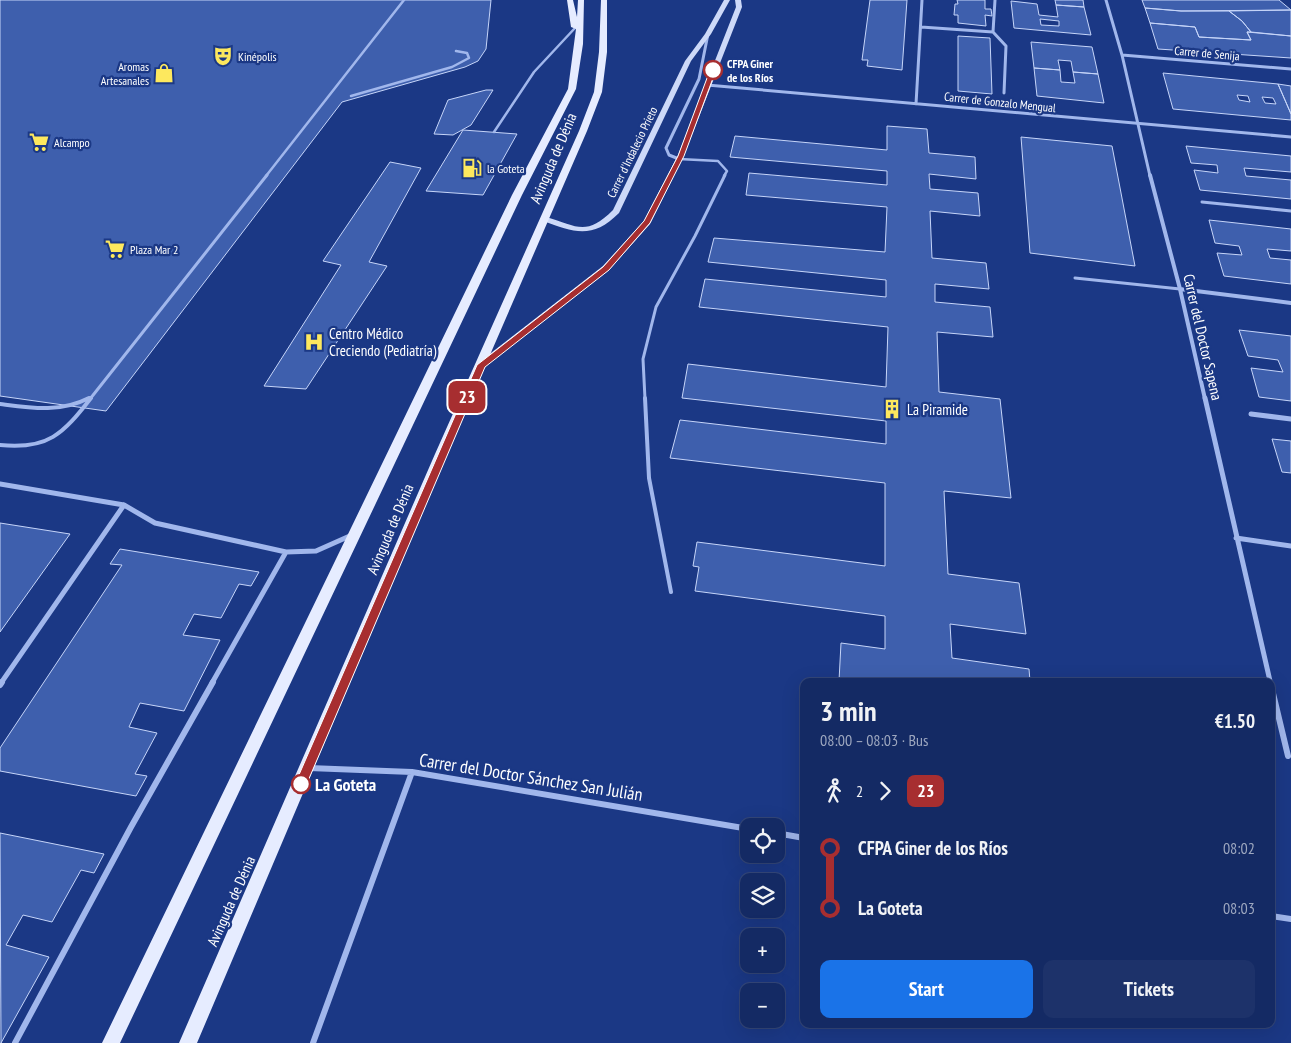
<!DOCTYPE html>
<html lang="en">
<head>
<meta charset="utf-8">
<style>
	:root { --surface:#142a64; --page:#1d326a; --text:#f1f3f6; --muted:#9da7bf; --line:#334678; --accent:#1a73e8 }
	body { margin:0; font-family:"PT Sans Narrow",sans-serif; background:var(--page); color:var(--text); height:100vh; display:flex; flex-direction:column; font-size:19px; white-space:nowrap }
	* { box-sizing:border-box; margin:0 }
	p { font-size:16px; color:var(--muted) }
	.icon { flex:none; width:28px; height:28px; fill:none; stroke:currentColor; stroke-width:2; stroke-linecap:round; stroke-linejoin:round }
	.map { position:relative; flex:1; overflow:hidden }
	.panel { position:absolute; left:800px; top:678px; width:475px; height:350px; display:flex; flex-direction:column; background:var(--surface); border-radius:10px; box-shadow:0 5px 20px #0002,0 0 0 1px var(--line) }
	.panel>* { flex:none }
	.badge { padding:0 10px; border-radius:8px; font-size:18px; line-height:32px }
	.controls { position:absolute; left:740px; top:818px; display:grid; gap:10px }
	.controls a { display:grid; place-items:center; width:45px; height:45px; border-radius:10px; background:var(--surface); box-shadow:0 5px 20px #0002,0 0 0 1px var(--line); font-size:25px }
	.map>.badge { position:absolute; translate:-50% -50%; box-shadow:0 0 0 2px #fff }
	.legs { display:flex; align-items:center; gap:8px; height:55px; padding:0 20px; font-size:16px }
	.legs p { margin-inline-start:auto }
	.headline { display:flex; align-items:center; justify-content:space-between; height:85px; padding:0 20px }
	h1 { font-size:28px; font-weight:700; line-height:38px }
	.action { display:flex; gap:10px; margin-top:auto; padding:10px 20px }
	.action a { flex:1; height:58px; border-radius:10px; background:var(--accent); color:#fff; font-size:20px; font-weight:700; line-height:58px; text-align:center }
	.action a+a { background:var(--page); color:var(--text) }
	ul { padding:0 20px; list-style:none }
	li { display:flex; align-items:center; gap:18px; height:60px; font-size:19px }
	li i { display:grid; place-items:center; width:8px; height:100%; margin:0 6px; background:currentColor }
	li i::after { content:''; width:12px; height:12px; margin:-6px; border:4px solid; border-radius:50%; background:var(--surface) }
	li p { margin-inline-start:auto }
	li:first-child i { background:linear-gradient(#0000 50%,currentColor 0) }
	li:last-child i { background:linear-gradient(currentColor 50%,#0000 0) }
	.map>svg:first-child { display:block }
	.building { fill:#3e5fad; stroke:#c6d5f9; fill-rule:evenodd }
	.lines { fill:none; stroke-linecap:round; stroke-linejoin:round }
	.lane-far2 { stroke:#a1b7ec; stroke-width:2.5 }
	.lane-far1 { stroke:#a1b7ec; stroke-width:3 }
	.lane { stroke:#a1b7ec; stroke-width:4 }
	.street-far3 { stroke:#a1b7ec; stroke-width:3 }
	.street-far2 { stroke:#a1b7ec; stroke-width:4 }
	.street-far1 { stroke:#a1b7ec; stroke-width:5 }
	.street { stroke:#a1b7ec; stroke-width:6 }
	.secondary { fill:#cdd9f8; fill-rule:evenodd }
	.primary { fill:#e6ecff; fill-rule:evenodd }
	.line-1 { fill:#a72e30; stroke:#fff }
	.stop-1-dot { fill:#fff; stroke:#a72e30; stroke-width:2.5 }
	.labels { text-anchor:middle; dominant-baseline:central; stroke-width:4.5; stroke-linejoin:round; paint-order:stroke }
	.far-street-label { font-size:12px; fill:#fff; stroke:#1b3885 }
	.far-poi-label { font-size:12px; fill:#fff; stroke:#1b3885; text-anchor:start }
	.far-stop-label { font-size:12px; font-weight:bold; fill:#fff; stroke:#1b3885; text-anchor:start }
	.street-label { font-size:15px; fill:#fff; stroke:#1b3885 }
	.poi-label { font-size:15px; fill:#fff; stroke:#1b3885; text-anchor:start }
	.near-street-label { font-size:18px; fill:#fff; stroke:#1b3885 }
	.near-stop-label { font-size:18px; font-weight:bold; fill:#fff; stroke:#1b3885; text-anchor:start }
</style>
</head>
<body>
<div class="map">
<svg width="1291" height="1043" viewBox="0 0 1291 1043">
	<rect width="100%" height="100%" fill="#1b3885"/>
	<path class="building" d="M0 0H491L486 49 478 61 465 67 342 102 106 411 0 396Z
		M870 0H907L902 70 867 66 868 60H862Z
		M957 0H985V9H991L992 16 985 15 986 26 958 23V15H954L955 4H958Z
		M1055 0H1083L1084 7 1056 5Z
		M1142 0H1279L1291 10 1181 11 1145 8Z
		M1011 1 1037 4 1039 15 1058 17 1056 5 1084 7 1091 35 1014 28ZM1040 19 1059 21V26L1041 25Z
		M1145 8 1181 11H1229L1242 21 1251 32H1247L1251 40 1199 37 1195 27 1150 23Z
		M1291 10V36L1251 32 1242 21 1229 11Z
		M1150 23 1195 27 1199 37 1251 40 1247 32 1291 36V58L1158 49Z
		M958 36 990 38 992 94 958 91Z
		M1031 42 1092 47 1098 74 1073 72 1071 61 1058 60 1060 70 1034 68Z
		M1034 68 1060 70 1061 82 1075 83 1073 72 1098 74 1104 103 1037 96Z
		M1163 73 1278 84 1291 114V120L1173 109ZM1237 95 1248 96 1250 102 1239 100ZM1262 97 1273 98 1276 104 1265 103Z
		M1278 84 1291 86V114Z
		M486 90H493L471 125 453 135 434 134 448 100Z
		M887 126 927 129 929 153 975 157 976 179 929 174 930 189 978 193 980 216 930 211 932 258 986 263 989 289 935 284V302L990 307 993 337 937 332 939 392 1000 399 1011 498 944 491 948 574 1019 583 1026 634 950 624 952 658 1029 669 1030 681H839L841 643 885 649V616L695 591 699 567 693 566 697 542 885 566V483L670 458 680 420 886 444V421L682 398 688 364 886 387 888 327 699 307 705 279 886 297V280L708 262 714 238 885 252 887 207 746 195 749 173 887 185V171L730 157 735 136 887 150Z
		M463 130 517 134 483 195 426 191Z
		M1021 137 1112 146 1135 266 1030 253Z
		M1186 146 1291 156V172L1244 168 1246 176 1291 180V199L1200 190 1194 170 1218 173 1217 165 1191 163Z
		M390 162 421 168 369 262 387 266 306 389 264 386 341 265 323 261Z
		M1209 220 1291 229V251L1267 249 1270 258 1291 260V284L1224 276 1217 253 1242 255 1239 246 1215 243Z
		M1239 330 1291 336V401L1259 397 1251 368 1283 372 1278 360 1248 356Z
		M1272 439 1291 441V473L1282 472Z
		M0 523 70 534 0 632Z
		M120 549 259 572 251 586 239 584 221 618 194 614 183 635 220 640 184 711 140 703 129 727 157 733 135 774 147 776 136 796 0 771V748L122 565 110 564Z
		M0 833 104 854 94 873 81 870 52 922 23 915 6 945 49 957 1 1043Z"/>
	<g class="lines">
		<path class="lane-far2" d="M351 96 452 67 469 58 467 53 456 51
			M494 132 534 72 575 28
			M679 159 718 161 727 171 724 176
			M266 176 404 0"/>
		<path class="lane-far1" d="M1202 202 1291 211
			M1075 278 1180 289
			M87 399 89 398
			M90 399 267 175
			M645 399 643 359 656 307 695 236 725 175"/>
		<path class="lane" d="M645 398 649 478 671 592
			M0 404C31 408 60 413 89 398
			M0 445C48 450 63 434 91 398"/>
		<path class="street-far3" d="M995 0 993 32 1006 46 1004 93
			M1106 0 1122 55 1150 176
			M921 27 993 32
			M1122 55 1291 69
			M707 85 1291 137
			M916 104 922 0
			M679 159 669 155 666 148 699 79 708 34"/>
		<path class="street-far2" d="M1150 175 1180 289 1205 399
			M1180 289 1291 303"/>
		<path class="street-far1" d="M1205 398 1270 681
			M1251 414 1291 419
			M0 484 124 505 155 523 286 552 316 551 352 535
			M1236 538 1291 546
			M1 683 124 505
			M212 683 286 552"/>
		<path class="street" d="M0 685 2 682
			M1271 685 1288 756
			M309 768 412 772 749 829
			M776 833 804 838
			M1271 916 1291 919
			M15 1043 131 827 213 682
			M313 1043 412 772"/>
		<path class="secondary" d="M724 0H730L711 34 691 61 619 213C593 239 575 233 543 221L542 219 546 217C577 226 586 237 613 210L685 61 705 34Z
			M735 0H741L742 7 684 155 650 224 609 270 484 367H478L477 365 478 363 603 266 644 221 678 155 736 7Z"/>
		<path class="primary" d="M567 0H573L577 17 578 0H584L583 44 576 89 522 195 120 1043H102L512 195 568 89 576 29 571 27Z
			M601 0H607V52L602 92 587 131 447 454 197 1043H179L435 454 579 131 594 92 599 52Z"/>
	</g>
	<path class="line-1" d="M713 68 716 70 684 156 650 223 609 270 485 367 305 788H297L295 784 477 365 603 267 644 221 678 156 710 70Z"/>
	<defs>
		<symbol id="theatre-bare" viewBox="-9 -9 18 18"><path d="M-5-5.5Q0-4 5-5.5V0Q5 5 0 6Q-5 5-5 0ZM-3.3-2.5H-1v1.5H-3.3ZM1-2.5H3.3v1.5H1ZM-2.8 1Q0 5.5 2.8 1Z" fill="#fde85e" stroke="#1b3885" stroke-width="2.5" paint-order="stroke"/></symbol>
		<symbol id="shop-bare" viewBox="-9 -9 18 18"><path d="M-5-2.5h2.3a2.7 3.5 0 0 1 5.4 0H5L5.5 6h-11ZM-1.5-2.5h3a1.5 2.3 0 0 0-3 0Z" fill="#fde85e" stroke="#1b3885" stroke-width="2.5" paint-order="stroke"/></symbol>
		<symbol id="supermarket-bare" viewBox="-9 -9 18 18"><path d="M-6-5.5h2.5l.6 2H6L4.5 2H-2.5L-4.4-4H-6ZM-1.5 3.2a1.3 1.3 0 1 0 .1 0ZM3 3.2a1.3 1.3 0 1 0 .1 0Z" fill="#fde85e" stroke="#1b3885" stroke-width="2.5" paint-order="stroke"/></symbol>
		<symbol id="fuel-bare" viewBox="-9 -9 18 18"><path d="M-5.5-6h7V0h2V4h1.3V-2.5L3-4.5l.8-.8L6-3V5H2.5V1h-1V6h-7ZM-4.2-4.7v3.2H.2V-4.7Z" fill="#fde85e" stroke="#1b3885" stroke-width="2.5" paint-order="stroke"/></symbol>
		<symbol id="hospital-bare" viewBox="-9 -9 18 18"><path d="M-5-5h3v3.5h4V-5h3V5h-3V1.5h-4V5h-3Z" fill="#fde85e" stroke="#1b3885" stroke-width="2.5" paint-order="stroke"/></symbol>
		<symbol id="building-bare" viewBox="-9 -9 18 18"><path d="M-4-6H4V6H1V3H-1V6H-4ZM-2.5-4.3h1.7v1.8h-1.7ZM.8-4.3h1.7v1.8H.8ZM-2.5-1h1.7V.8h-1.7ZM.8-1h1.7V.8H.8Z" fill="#fde85e" stroke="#1b3885" stroke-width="2.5" paint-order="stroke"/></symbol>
	</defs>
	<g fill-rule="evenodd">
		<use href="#theatre-bare" x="209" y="42" width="28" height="28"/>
		<use href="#shop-bare" x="150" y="59" width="28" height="28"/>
		<use href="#supermarket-bare" x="25" y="128" width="28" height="28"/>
		<use href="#fuel-bare" x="458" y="154" width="28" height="28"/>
		<use href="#supermarket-bare" x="101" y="235" width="28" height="28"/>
		<use href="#hospital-bare" x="300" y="328" width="28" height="28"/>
		<use href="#building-bare" x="878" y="395" width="28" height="28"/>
	</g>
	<g class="stop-1-dot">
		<circle cx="713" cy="70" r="9"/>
		<circle cx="301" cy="784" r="9"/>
	</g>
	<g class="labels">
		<g class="far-street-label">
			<text transform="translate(1207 53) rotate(5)">Carrer de Senija</text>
			<text transform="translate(1000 102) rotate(6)">Carrer de Gonzalo Mengual</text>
			<text transform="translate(632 152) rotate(-64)">Carrer d'Indalecio Prieto</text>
		</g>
		<g class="far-poi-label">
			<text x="238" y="56">Kinépolis</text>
			<text x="149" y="66" text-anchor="end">Aromas<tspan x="149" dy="14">Artesanales</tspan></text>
			<text x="54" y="142">Alcampo</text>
			<text x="487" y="168">la Goteta</text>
			<text x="130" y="249">Plaza Mar 2</text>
		</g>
		<g class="far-stop-label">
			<text x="727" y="63">CFPA Giner<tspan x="727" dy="14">de los Ríos</tspan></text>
		</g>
		<g class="street-label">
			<text transform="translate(553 158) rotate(-67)">Avinguda de Dénia</text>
			<text transform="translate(1203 337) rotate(77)">Carrer del Doctor Sapena</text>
			<text transform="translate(390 529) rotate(-67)">Avinguda de Dénia</text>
			<text transform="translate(231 901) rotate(-66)">Avinguda de Dénia</text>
		</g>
		<g class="poi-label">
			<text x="329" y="333">Centro Médico<tspan x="329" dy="17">Creciendo (Pediatría)</tspan></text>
			<text x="907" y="409">La Piramide</text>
		</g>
		<g class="near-street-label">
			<text transform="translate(531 777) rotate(9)">Carrer del Doctor Sánchez San Julián</text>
		</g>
		<g class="near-stop-label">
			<text x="315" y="784">La Goteta</text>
		</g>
	</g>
</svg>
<div class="controls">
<a><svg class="icon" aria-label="locate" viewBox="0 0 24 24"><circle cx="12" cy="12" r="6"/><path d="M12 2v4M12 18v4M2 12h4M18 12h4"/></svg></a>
<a><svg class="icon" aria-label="layers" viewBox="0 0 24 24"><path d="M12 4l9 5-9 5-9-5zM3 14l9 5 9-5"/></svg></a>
<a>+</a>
<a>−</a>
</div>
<b class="badge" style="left:467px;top:397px;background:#a72e30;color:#fff">23</b>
<section class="panel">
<div class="headline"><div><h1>3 min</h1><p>08:00 – 08:03 · Bus</p></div><b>€1.50</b></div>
<div class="legs"><svg class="icon" aria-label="walk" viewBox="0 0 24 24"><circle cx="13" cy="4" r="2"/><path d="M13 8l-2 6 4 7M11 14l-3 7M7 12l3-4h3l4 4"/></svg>2<svg class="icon" aria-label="forward" viewBox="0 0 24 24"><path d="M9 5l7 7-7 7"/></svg><b class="badge" style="background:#a72e30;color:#fff">23</b></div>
<ul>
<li><i style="color:#a72e30"></i><b>CFPA Giner de los Ríos</b><p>08:02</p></li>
<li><i style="color:#a72e30"></i><b>La Goteta</b><p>08:03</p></li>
</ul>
<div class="action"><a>Start</a><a>Tickets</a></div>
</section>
</div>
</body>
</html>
